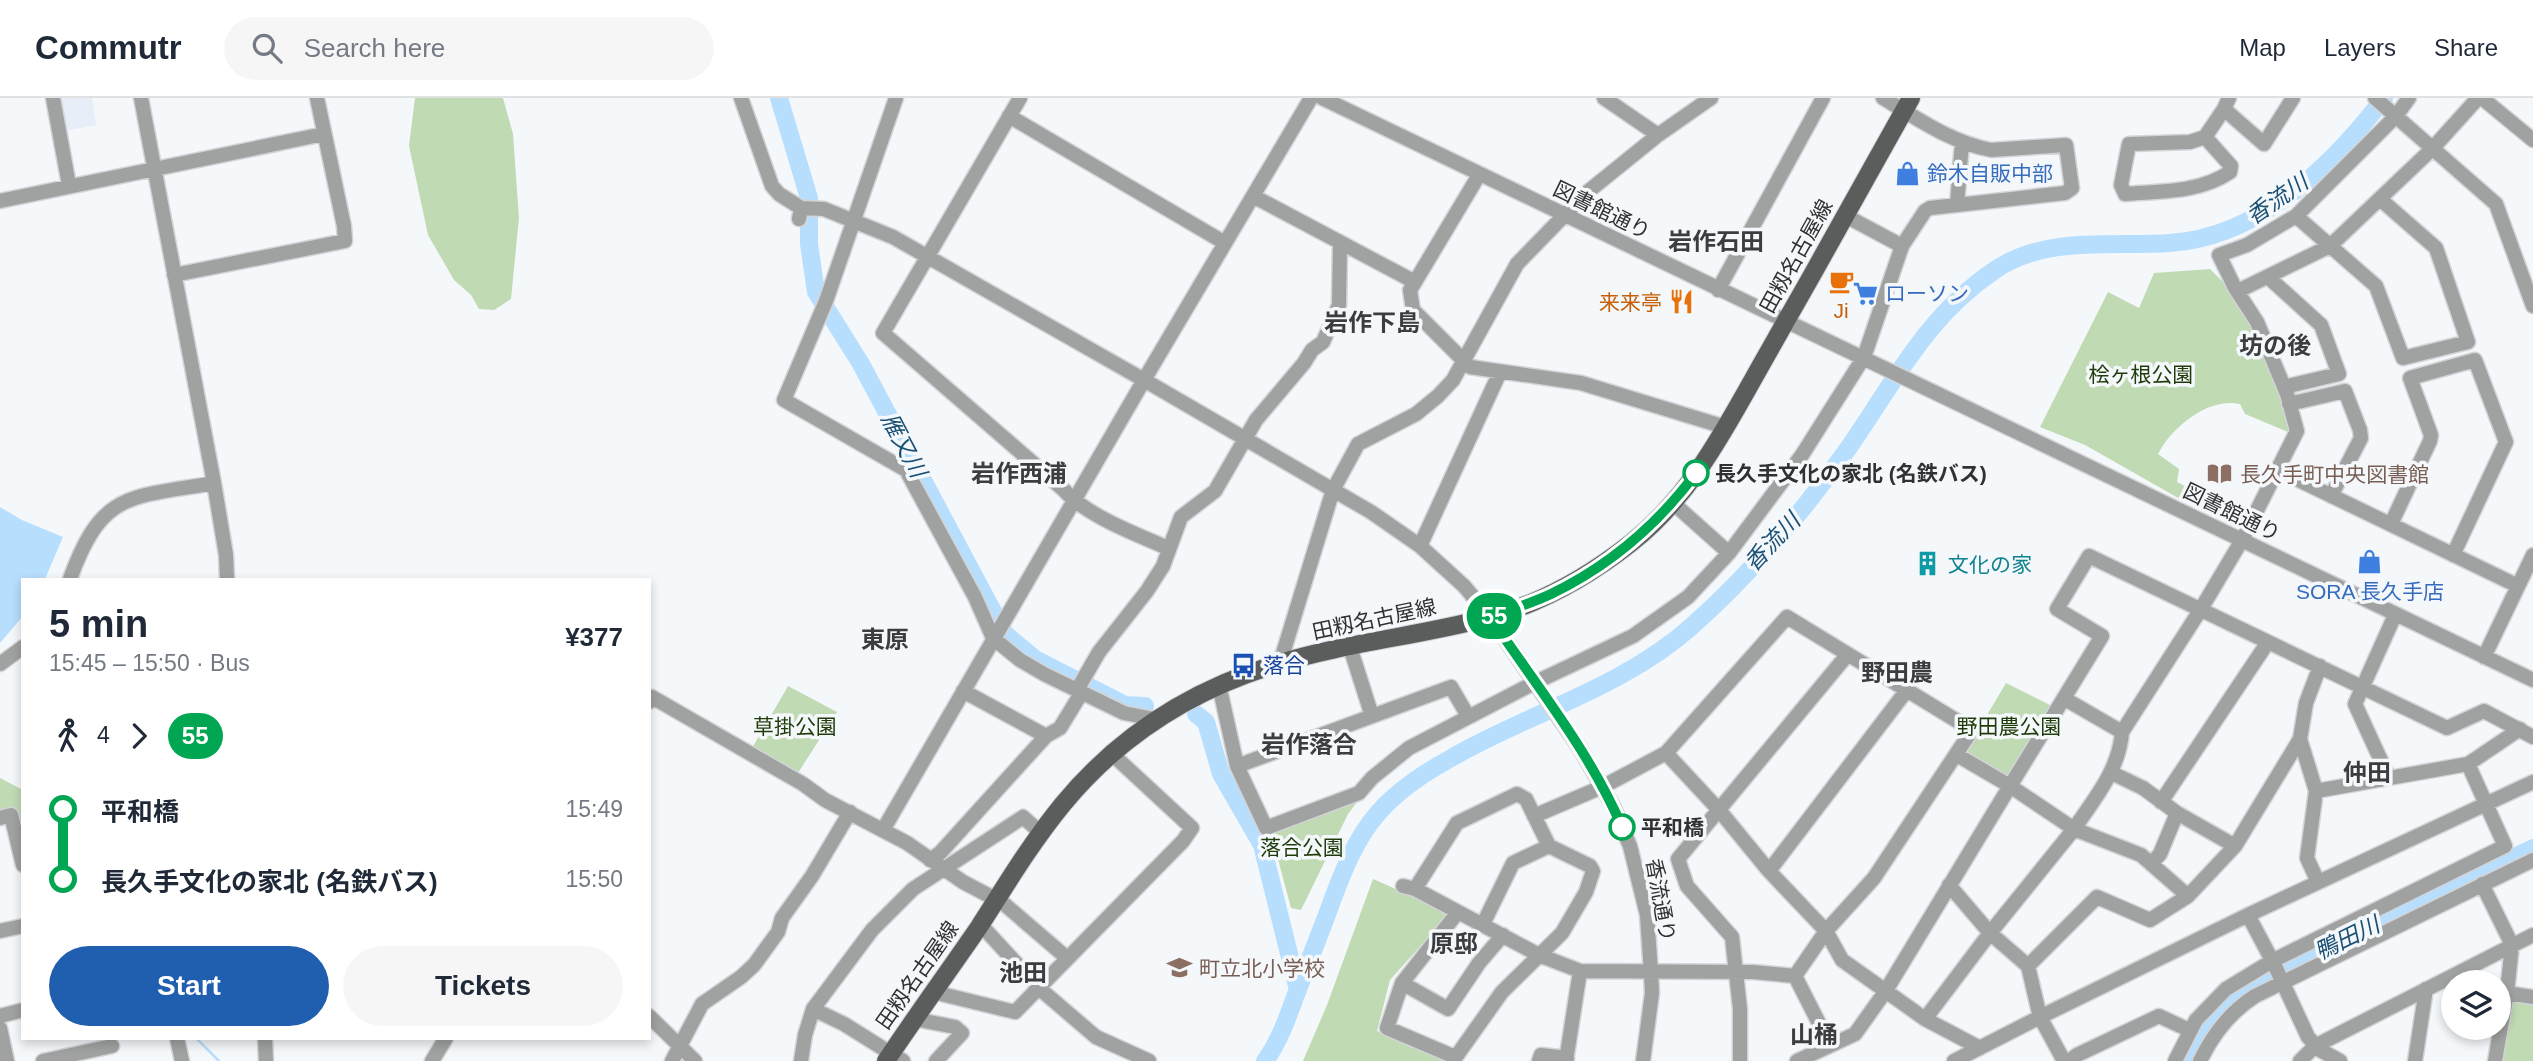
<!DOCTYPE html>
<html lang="en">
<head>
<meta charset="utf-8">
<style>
	:root { --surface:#fff; --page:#f6f6f7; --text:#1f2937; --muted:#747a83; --line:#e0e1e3; --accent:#205eaf }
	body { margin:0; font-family:Helvetica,"Noto Sans JP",sans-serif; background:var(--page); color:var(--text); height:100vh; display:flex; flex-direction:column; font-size:26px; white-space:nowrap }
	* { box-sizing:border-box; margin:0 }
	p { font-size:23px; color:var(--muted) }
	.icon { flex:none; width:38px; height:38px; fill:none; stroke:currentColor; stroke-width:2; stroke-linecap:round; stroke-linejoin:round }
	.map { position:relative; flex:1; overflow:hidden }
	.drawer { position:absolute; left:21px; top:480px; width:630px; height:462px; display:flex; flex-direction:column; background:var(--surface); border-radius:0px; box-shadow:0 4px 10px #0003 }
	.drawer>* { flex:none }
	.badge { padding:0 14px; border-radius:23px; font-size:24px; line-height:46px }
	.tools { position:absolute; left:2441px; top:872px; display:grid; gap:14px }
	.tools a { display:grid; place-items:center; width:70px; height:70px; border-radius:50%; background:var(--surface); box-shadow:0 4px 10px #0003; font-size:35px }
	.map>.badge { position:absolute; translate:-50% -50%; box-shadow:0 0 0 4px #fff }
	.legs { display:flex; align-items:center; gap:10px; height:77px; padding:0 28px; font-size:23px }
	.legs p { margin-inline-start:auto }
	.summary { display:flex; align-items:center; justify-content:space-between; height:119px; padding:0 28px }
	h1 { font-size:38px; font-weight:800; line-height:52px }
	.action { display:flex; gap:14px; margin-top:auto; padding:14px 28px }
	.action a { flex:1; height:80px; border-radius:42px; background:var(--accent); color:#fff; font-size:28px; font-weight:800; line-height:80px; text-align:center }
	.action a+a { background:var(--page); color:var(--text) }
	ul { padding:0 28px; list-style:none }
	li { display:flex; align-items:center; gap:24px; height:70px; font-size:26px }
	li i { display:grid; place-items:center; width:10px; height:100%; margin:0 9px; background:currentColor }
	li i::after { content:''; width:18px; height:18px; margin:-9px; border:5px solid; border-radius:50%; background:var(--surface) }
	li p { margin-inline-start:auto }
	li:first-child i { background:linear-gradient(#0000 50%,currentColor 0) }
	li:last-child i { background:linear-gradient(currentColor 50%,#0000 0) }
	header { display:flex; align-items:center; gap:42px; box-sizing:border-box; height:98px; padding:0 35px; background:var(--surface); border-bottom:2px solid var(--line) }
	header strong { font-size:33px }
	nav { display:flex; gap:38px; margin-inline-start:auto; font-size:24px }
	.search { width:490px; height:63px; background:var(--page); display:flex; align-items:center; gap:18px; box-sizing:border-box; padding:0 24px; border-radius:38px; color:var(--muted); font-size:26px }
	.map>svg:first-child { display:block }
	.built { fill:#e7eef8 }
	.green { fill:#c0dab4 }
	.water { fill:#b8defd }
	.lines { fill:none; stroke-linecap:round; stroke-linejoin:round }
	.stream { stroke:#b8defd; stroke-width:2.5 }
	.river { stroke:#b8defd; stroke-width:18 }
	.minor-casing { stroke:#d2d4d7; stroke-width:17 }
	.major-casing { stroke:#d2d4d7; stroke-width:20 }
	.minor { stroke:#a0a2a1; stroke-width:14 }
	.major { stroke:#5a5d5b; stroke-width:18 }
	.line-1-casing { stroke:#fff; stroke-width:16 }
	.line-1 { stroke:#00a651; stroke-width:10 }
	.stop-1-dot { fill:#fff; stroke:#00a651; stroke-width:3.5 }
	.labels { text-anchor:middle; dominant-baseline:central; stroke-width:7; stroke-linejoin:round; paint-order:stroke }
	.shop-label { font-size:21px; fill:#366cbe; stroke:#f5f8fb; text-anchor:start }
	.street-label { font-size:21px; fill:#303133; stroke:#f5f8fb }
	.food-label { font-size:21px; fill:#c56008; stroke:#f5f8fb; text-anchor:end }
	.park-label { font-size:21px; fill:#1e3b09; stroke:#f5f8fb }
	.stop-label { font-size:21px; font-weight:bold; fill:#303133; stroke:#f5f8fb; text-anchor:start }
	.education-label { font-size:21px; fill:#785e54; stroke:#f5f8fb; text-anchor:start }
	.culture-label { font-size:21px; fill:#0d838f; stroke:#f5f8fb; text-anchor:start }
	.transit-label { font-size:21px; fill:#164399; stroke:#f5f8fb; text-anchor:start }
	.water-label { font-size:23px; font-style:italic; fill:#1b5075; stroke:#f5f8fb }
	.quarter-label { font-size:24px; font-weight:bold; fill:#3b3d40; stroke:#f5f8fb }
</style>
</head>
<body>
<header>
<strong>Commutr</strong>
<div class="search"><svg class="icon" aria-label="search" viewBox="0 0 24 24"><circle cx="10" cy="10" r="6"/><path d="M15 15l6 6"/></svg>Search here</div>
<nav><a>Map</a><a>Layers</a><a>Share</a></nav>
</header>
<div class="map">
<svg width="2533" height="963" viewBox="0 0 2533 963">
	<rect width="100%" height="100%" fill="#f5f8fb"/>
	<path class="built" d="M54 0H92L96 27 60 34Z"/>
	<path class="green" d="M415 0H503L513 36 519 120 511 201 494 212 479 211 471 197 454 182 428 137 409 48Z
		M2210 171 2237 198 2293 322 2288 334 2245 316 2240 306C2208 299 2172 329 2158 356L2179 371 2177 384 2185 388 2180 401 2085 347 2040 329 2108 194 2139 210 2154 175Z
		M2006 585 2050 607 2006 680 1965 654Z
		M788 588 837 614 796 678 751 652Z
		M0 680 23 692V741L15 711 0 714Z
		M1355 701 1357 704 1348 716 1301 812 1291 810 1270 731Z
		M1373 781 1450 815 1390 882 1377 933 1447 963H1303L1327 907Z
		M2510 902H2533V963H2500Z"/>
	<path class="water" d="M0 409 22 422 63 439 45 481H23V518L0 545Z"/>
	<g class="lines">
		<path class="stream" d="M196 940 219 963"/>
		<path class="river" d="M779 0 809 100V146L816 194 861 266 1005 536 1035 561 1125 607 1145 608
			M1196 616 1206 624 1221 676 1262 747 1298 892
			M1265 963C1279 944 1287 921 1295 899 1305 873 1316 846 1326 819 1340 782 1352 745 1378 715 1399 691 1426 674 1453 659 1532 614 1624 589 1692 528 1752 475 1801 416 1847 352 1894 285 1925 219 1995 172 2047 137 2112 149 2170 145 2260 139 2332 68 2384 0
			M2189 963C2194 951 2199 938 2206 927 2219 904 2246 892 2268 878L2533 750"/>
		<defs>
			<path id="minor" d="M53 0 69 87
				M141 0 214 385 226 457 227 481
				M741 0 772 88 779 96 801 110 799 121
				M896 0 826 203 784 302 906 372 975 499 993 540 1020 562 1044 576 1124 615 1154 621
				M1020 0 883 235 1064 392C1085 417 1138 437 1168 450
				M1311 0 1144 282 1371 414 1420 448 1464 488 1490 519 1581 652 1614 710 1630 748 1647 817 1651 875 1652 895 1643 963
				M1322 0 2533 582
				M1604 0 1658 37
				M2229 0 2224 11 2264 46 2293 0
				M2375 0 2496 106 2533 208
				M2482 0 2533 42
				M1009 18 1225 145
				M2205 39 2231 68 2230 74C2199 95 2161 93 2125 96L2121 87 2129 46 2190 44 2205 39 2224 11
				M1253 98 1415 184 1410 192 1413 212 1470 269 1581 285 1725 329
				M0 103 324 36
				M1957 107 1962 44
				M801 110 824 111 893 139 1144 282 883 732
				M1844 117 1902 148
				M2296 118 2376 188 2403 260 2468 244 2436 150 2380 101
				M174 177 345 143 344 128 317 0
				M2268 179 2321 227 2339 276 2284 289
				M1415 184 1479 77
				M1718 192 1823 0
				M2238 193 2330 148 2432 51 2478 0
				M2289 306 2345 293 2360 332 2361 340 2331 398
				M2278 372 2518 488
				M1673 405 1729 455
				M2391 426 2430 343 2431 337 2410 280 2475 262 2506 344 2453 457
				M1420 448 1500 274
				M70 481C102 392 130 400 214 385
				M1350 549 1372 618
				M2484 559 2533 457
				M1280 565 1333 392 1358 346 1416 316 1438 298 1453 282 1517 166 1585 96 1658 37 1711 0
				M0 566 23 549
				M1219 587 1237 668 1266 730 1359 695 1372 680 1409 650 1534 585 1633 538 1688 499 1729 455 1802 357 1864 259 1902 148 1925 113 1930 110 2065 95 2072 90 2066 47 1991 52C1950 44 1918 21 1883 0
				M1077 592 1099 554 1147 493 1163 468 1181 419 1215 393 1256 322 1304 265 1312 252 1323 244 1339 207 1340 145
				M963 593 1046 638
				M2065 601 2122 634
				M649 604 652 599 803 686 825 702 907 745 963 784 1003 805 1067 860
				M2300 641 2316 693 2307 760 2318 784
				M1666 655 1719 712 1769 773 1826 833 1842 862 1925 921 1990 835 2028 868 2040 919 2248 817 2533 684
				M1957 657 2010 688 2102 538 2057 511 2089 458 2447 630 2484 613 2533 639
				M1237 668 1451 589 1468 618
				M2112 675 2143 690 2177 715 2235 748
				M2389 680 2355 606 2395 517
				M2316 693 2468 666 2520 631
				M2161 704 2268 544
				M0 720 11 717 23 767
				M930 762 940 755 1046 638 1060 630 1082 594
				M2151 766 2160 756 2177 715
				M1769 773 1907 592
				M2482 786 2512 847 2507 895 2495 963
				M1403 788 1415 791 1539 857 1580 873 1753 874 1795 878 1826 833 1874 780 1972 632 1787 519 1666 655 1602 689 1534 718
				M1415 791 1457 725 1517 696 1526 701 1549 748 1590 768 1593 773 1586 794 1562 835 1502 894 1453 963
				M2188 798 2141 757 2074 731C2095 700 2119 672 2122 634L2201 511 2242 442 2297 333 2287 296 2257 224 2235 190 2219 157 2247 147 2296 118 2396 18 2409 0
				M2248 817 2275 868 2308 939 2320 952 2340 963
				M980 826 1040 891 1096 939 1149 963
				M1483 826 1513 765 1549 748
				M0 833 23 828
				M2028 868 2097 799 2150 822 2188 798 2235 748 2300 641 2306 605 2320 568
				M1795 878 1830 947
				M1402 885 1448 911 1479 865 1503 837
				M933 894 1015 914 1183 743 1192 730 1112 656
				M2507 895 2533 899
				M813 911 844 926 903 963
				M0 918 23 912
				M649 918 695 963
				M914 921 955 929 962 935 936 963
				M1925 921 1980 950
				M0 930 7 963
				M177 940 182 963
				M265 940 266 963
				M1455 959 1387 930 1402 885 1458 814
				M43 963 112 948
				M432 963 446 940
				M672 963 702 906 741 879 754 867 778 834 782 820 812 778 850 714
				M801 963 805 937 813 911 872 832 913 791 1023 719 1041 735
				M1539 963 1541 957 1567 960
				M1566 963 1580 873
				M1740 963V911L1732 839 1687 788 1678 761 1848 556
				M1797 963 1855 936 1885 894 2010 688 2074 731 1990 835 1949 787
				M1954 963 2040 919 2064 963
				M2069 963 2077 957 2159 918 2189 932
				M2175 963 2196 922 2226 891 2272 863 2505 748 2468 666
				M2200 963C2213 936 2230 914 2255 898L2533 762
				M2300 963 2315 948 2533 837
				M2415 963 2426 891"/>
			<path id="major" d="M886 963C916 918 948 874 979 829 1006 787 1031 745 1063 706 1120 637 1191 592 1277 566 1345 545 1418 538 1487 520 1540 506 1589 478 1631 445 1695 395 1730 321 1769 253 1817 169 1864 84 1911 0"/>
		</defs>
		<use href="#minor" class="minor-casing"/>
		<use href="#major" class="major-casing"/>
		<use href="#minor" class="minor"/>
		<use href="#major" class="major"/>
	</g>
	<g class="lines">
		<defs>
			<path id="line-1" d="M1622 729C1590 654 1536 587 1490 519 1510 512 1532 505 1551 496 1609 468 1658 426 1696 375"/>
		</defs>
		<use href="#line-1" class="line-1-casing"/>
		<use href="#line-1" class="line-1"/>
	</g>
	<defs>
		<symbol id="shop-bare" viewBox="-9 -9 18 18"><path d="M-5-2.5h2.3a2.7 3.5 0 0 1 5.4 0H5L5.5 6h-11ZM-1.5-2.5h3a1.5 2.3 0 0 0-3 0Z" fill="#3f7fe0" stroke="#f5f8fb" stroke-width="2.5" paint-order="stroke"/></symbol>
		<symbol id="cafe-bare" viewBox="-9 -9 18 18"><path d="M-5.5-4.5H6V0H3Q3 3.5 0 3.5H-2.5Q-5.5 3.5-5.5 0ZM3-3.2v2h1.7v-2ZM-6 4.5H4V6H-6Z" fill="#e8710a" stroke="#f5f8fb" stroke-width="2.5" paint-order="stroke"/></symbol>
		<symbol id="supermarket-bare" viewBox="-9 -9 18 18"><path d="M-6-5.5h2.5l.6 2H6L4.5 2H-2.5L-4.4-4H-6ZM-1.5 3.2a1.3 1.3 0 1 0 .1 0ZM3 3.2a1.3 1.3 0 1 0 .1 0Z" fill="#3f7fe0" stroke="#f5f8fb" stroke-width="2.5" paint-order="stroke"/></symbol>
		<symbol id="restaurant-bare" viewBox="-9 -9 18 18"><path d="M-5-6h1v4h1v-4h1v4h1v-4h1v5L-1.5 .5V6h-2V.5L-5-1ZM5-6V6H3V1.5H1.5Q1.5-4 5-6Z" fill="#e8710a" stroke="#f5f8fb" stroke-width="2.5" paint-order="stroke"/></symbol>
		<symbol id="library-bare" viewBox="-9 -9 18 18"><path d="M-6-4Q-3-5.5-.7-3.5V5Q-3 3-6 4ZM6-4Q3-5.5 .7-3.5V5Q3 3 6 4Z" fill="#8d6e63" stroke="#f5f8fb" stroke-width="2.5" paint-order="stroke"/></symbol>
		<symbol id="building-bare" viewBox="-9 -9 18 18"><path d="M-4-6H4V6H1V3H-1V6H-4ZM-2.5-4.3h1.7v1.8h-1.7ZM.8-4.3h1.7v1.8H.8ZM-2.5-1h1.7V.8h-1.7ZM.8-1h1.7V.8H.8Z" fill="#0f9aa8" stroke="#f5f8fb" stroke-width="2.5" paint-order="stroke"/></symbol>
		<symbol id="bus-bare" viewBox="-9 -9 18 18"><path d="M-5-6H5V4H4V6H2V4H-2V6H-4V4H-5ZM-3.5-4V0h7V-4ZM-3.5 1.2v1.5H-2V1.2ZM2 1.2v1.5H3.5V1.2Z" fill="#1a4fb4" stroke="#f5f8fb" stroke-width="2.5" paint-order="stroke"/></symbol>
		<symbol id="school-bare" viewBox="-9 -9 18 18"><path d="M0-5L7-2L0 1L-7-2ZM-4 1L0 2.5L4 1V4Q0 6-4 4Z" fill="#8d6e63" stroke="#f5f8fb" stroke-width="2.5" paint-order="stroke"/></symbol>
	</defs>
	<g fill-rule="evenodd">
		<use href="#shop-bare" x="1890" y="58" width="35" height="35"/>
		<use href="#cafe-bare" x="1824" y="166" width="35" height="35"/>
		<use href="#supermarket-bare" x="1848" y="178" width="35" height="35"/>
		<use href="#restaurant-bare" x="1664" y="186" width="35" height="35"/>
		<use href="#library-bare" x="2202" y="358" width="35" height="35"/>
		<use href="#shop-bare" x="2352" y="446" width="35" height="35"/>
		<use href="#building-bare" x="1910" y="448" width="35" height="35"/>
		<use href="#bus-bare" x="1226" y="550" width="35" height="35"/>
		<use href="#school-bare" x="1162" y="852" width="35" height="35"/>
	</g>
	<g class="stop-1-dot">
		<circle cx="1696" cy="375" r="12"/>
		<circle cx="1622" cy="729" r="12"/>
	</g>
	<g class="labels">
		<g class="shop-label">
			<text x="1927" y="75">鈴木自販中部</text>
			<text x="1885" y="195">ローソン</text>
			<text x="2370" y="493" text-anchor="middle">SORA 長久手店</text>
		</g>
		<g class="street-label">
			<text transform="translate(1602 112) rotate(26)">図書館通り</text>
			<text transform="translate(1796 158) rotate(-61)">田籾名古屋線</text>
			<text transform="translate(2232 414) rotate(26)">図書館通り</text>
			<text transform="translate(1374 521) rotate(-12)">田籾名古屋線</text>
			<text transform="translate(1661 802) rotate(80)">香流通り</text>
			<text transform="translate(917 877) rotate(-55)">田籾名古屋線</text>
		</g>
		<g class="food-label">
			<text x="1662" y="204">来来亭</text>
			<text x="1841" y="212" text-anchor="middle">Ji</text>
		</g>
		<g class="park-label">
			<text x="2141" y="276">桧ヶ根公園</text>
			<text x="795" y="628">草掛公園</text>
			<text x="2009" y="628">野田農公園</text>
			<text x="1302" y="749">落合公園</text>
		</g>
		<g class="stop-label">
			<text x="1715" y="375">長久手文化の家北 (名鉄バス)</text>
			<text x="1641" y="729">平和橋</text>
		</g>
		<g class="education-label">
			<text x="2240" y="376">長久手町中央図書館</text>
			<text x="1199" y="870">町立北小学校</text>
		</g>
		<g class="culture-label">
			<text x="1948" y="466">文化の家</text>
		</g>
		<g class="transit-label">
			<text x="1263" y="567">落合</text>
		</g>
		<g class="water-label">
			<text transform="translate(2277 101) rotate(-35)">香流川</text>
			<text transform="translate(904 347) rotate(62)">雁又川</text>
			<text transform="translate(1772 444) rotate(-47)">香流川</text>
			<text transform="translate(2347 840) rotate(-26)">鴨田川</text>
		</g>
		<g class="quarter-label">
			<text x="1716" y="143">岩作石田</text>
			<text x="1372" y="224">岩作下島</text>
			<text x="2275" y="247">坊の後</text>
			<text x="1019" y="375">岩作西浦</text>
			<text x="885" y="541">東原</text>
			<text x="1897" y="574">野田農</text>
			<text x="1309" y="646">岩作落合</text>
			<text x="2367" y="674">仲田</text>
			<text x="1454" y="845">原邸</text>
			<text x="1023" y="874">池田</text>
			<text x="1814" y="936">山桶</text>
		</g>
	</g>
</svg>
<div class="tools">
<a><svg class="icon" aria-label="layers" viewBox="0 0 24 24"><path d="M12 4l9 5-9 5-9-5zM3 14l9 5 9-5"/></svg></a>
</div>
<b class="badge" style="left:1494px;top:518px;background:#00a651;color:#fff">55</b>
<section class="drawer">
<div class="summary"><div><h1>5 min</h1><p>15:45 – 15:50 · Bus</p></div><b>¥377</b></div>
<div class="legs"><svg class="icon" aria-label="walk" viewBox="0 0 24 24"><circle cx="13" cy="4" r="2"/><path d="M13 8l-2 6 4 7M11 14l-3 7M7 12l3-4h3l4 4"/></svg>4<svg class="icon" aria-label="forward" viewBox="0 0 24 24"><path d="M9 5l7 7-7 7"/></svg><b class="badge" style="background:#00a651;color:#fff">55</b></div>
<ul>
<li><i style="color:#00a651"></i><b>平和橋</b><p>15:49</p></li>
<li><i style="color:#00a651"></i><b>長久手文化の家北 (名鉄バス)</b><p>15:50</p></li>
</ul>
<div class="action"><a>Start</a><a>Tickets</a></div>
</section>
</div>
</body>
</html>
